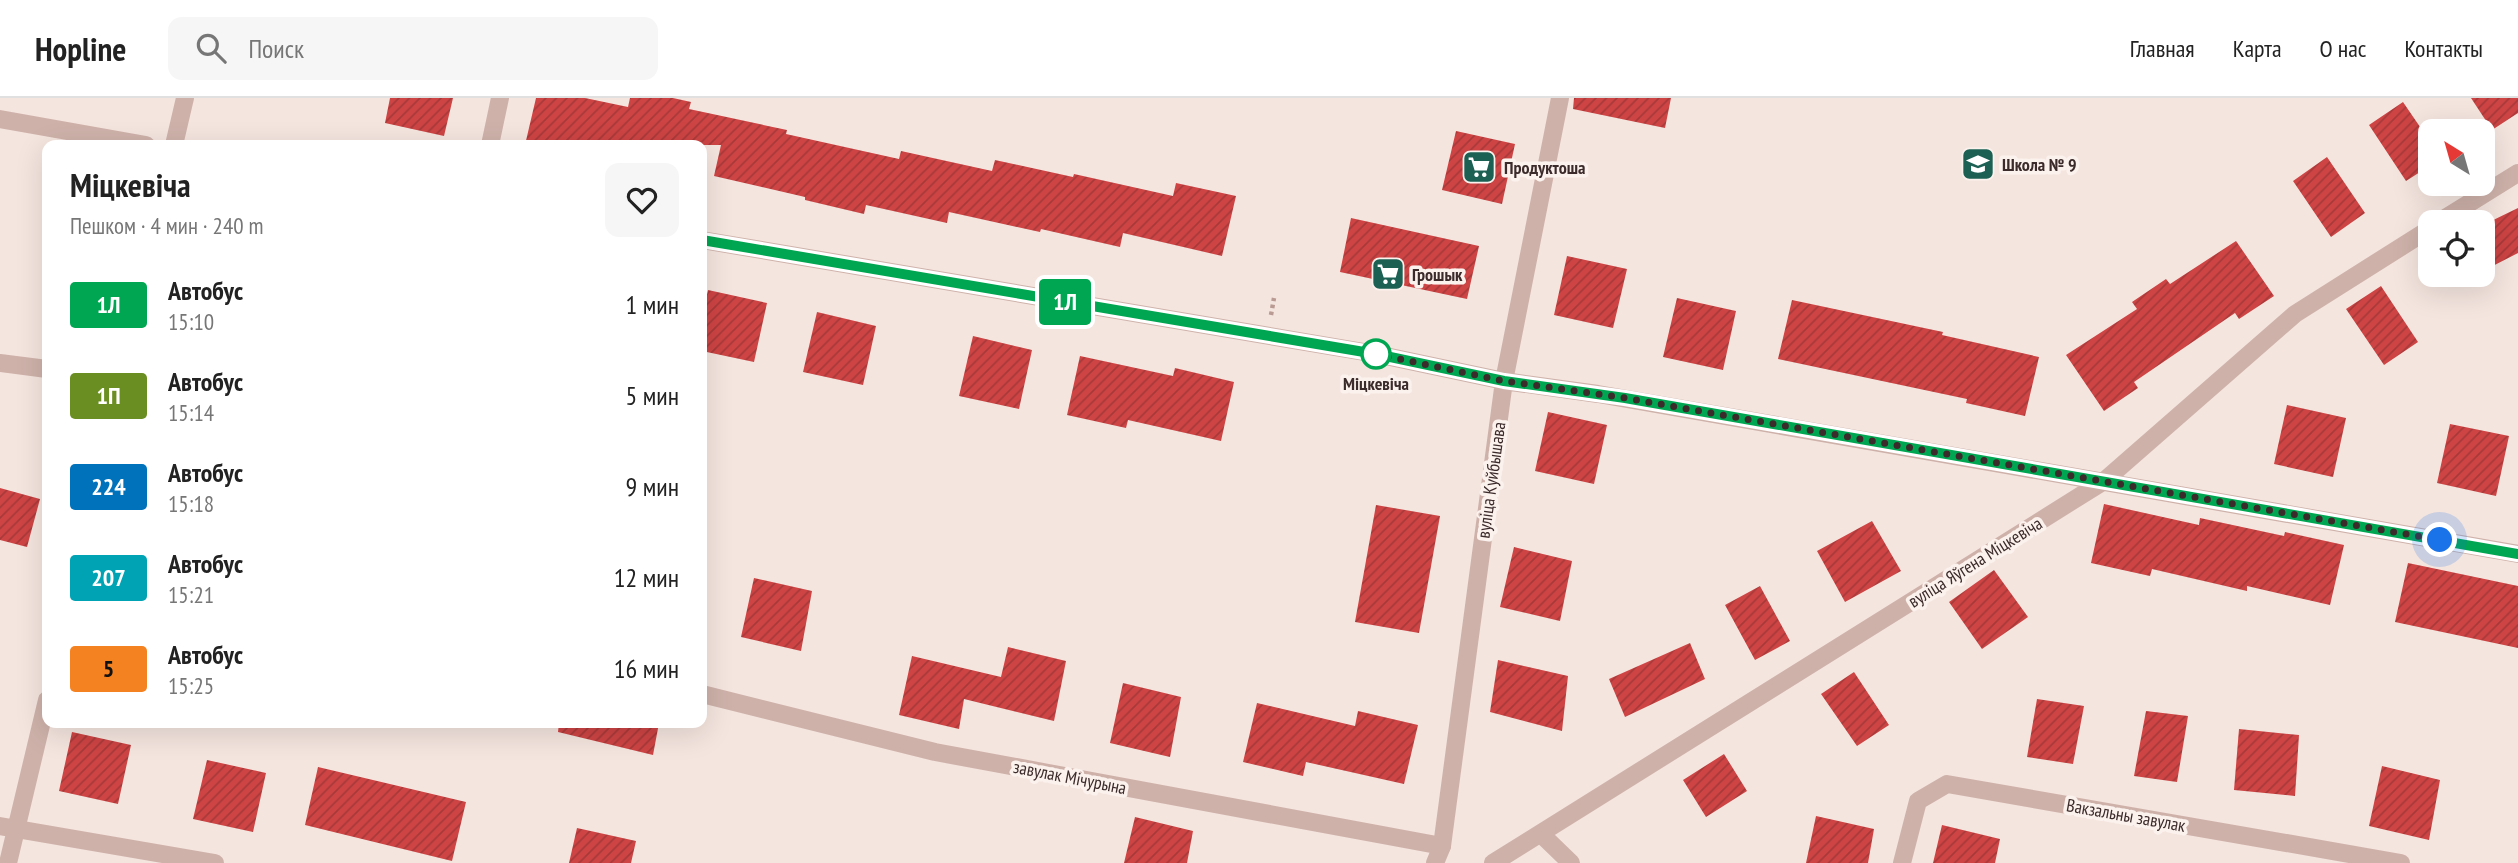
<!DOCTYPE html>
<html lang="ru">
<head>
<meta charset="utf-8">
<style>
	:root { --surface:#fff; --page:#f6f6f6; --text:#222; --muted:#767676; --line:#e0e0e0 }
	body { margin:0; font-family:"PT Sans Narrow",sans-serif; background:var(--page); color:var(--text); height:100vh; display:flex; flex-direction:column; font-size:26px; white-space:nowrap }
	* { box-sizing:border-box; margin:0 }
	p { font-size:23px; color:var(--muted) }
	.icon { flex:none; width:38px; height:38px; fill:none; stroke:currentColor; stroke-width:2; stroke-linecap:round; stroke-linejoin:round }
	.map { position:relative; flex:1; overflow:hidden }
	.side { position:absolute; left:42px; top:42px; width:665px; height:588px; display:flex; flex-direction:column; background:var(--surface); border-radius:14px; box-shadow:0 7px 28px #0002 }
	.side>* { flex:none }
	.badge { padding:0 14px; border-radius:5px; font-size:24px; line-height:46px }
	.needle { width:46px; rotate:323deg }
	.buttons { position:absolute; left:2418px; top:21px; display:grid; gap:14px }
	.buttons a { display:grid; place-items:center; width:77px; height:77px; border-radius:14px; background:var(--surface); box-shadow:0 7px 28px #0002; font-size:35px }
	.you { position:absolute; width:35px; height:35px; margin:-18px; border:5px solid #fff; border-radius:50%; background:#1a73e8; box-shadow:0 0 0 10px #1a73e833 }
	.map>.badge { position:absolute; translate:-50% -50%; box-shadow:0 0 0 4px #fff }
	.round { display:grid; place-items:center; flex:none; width:74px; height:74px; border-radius:14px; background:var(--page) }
	.headline { display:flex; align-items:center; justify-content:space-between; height:119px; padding:0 28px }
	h1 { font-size:33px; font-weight:700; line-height:52px }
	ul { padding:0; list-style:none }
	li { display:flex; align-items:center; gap:21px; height:91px; padding:0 28px }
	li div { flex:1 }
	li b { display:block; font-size:26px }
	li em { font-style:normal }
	li .badge { min-width:77px; font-weight:700; text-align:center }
	header { display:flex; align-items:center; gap:42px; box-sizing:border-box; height:98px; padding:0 35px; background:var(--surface); border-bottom:2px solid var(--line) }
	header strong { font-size:33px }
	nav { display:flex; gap:38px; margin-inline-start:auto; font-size:24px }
	.search { width:490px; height:63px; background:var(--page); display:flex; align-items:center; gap:18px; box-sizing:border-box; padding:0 24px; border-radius:14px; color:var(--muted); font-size:26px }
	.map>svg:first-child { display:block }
	.building { fill:url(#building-hatch) }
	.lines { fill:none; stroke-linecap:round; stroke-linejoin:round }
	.path { stroke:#ba9b94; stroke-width:4.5; stroke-dasharray:3.5 3.5; stroke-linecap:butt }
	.minor { stroke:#ceb2aa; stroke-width:18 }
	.tertiary { stroke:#ceb2aa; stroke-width:18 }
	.line-casing { stroke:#fff; stroke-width:16 }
	.line { stroke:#00a651; stroke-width:10 }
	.walk { stroke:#3b2b2a; stroke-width:7; stroke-dasharray:0 12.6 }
	.stop-dot { fill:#fff; stroke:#00a651; stroke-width:3.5 }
	.labels { text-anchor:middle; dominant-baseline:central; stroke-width:7; stroke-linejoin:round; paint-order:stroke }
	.poi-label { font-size:18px; font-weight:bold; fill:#3b2b2a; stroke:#fbf1ed; text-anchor:start }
	.stop-label { font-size:18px; font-weight:bold; fill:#3b2b2a; stroke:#fbf1ed }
	.street-label { font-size:18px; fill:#3b2b2a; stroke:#fbf1ed }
</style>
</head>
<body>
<header>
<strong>Hopline</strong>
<div class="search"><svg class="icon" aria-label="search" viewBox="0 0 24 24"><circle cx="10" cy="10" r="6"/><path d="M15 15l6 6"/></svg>Поиск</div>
<nav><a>Главная</a><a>Карта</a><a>О нас</a><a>Контакты</a></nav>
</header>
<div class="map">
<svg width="2518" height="765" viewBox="0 0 2518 765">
	<defs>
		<pattern id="building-hatch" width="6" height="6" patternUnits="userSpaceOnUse" patternTransform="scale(1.75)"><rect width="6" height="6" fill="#ce4444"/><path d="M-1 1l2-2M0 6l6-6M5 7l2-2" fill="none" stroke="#a83939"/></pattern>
	</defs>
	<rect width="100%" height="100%" fill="#f5e5df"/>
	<path class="building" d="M390 0H453L444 38 385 25Z
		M536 0H585L628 9 630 0H673L691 4 689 11 787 32 786 36 899 61 901 53 992 73 995 62 1073 79 1074 76 1173 98 1176 85 1236 98 1222 158 1123 135 1120 149 1041 131 1040 134 949 114 947 125 866 107 864 116 805 102V99L714 78 721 47H525Z
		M1574 0H1671L1665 30 1573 11Z
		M2471 0H2518V15L2492 32Z
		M2403 4 2431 45V67L2406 83 2369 27Z
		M1456 33 1515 46 1502 106 1442 92Z
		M2327 59 2365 115 2331 139 2293 83Z
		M2518 110V155L2483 173V127Z
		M1351 120 1479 148 1467 201 1340 174Z
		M2236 143 2274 198 2239 221 2235 215 2134 284 2138 290 2104 313 2066 257 2137 211 2132 204 2166 181 2170 186Z
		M1567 158 1627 171 1613 230 1554 217Z
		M2381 188 2418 244 2384 267 2346 211Z
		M708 192 767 205 754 264 702 253V220Z
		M1677 200 1736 213 1723 272 1663 259Z
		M1792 202 1943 234 1942 237 2039 259 2025 318 1966 305 1967 301 1778 261Z
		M817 214 876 228 863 287 803 274Z
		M973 238 1032 252 1019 311 959 298Z
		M1080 258 1173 278 1175 270 1234 284 1221 343 1128 322 1126 330 1067 317Z
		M2287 307 2346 320 2333 379 2274 366Z
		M1548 314 1607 327 1594 386 1535 373Z
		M2450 326 2509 338 2496 398 2437 385Z
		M0 390 40 401 27 449 0 442Z
		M2104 406 2199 427 2200 420 2284 438 2285 434 2344 447 2330 507 2247 488V493L2152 471 2150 478 2091 465Z
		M1376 407 1440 418 1419 535 1355 524Z
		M1872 423 1901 473 1845 504 1817 453Z
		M1514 449 1572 463 1560 523 1500 509Z
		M2408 465 2518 488V550L2395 524Z
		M1994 472 2028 519 1982 551 1949 504Z
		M754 480 812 493 801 553 741 539Z
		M1760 488 1790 543 1755 562 1725 507Z
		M1690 545 1705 581 1625 619 1609 581Z
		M1008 549 1066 563 1054 623 964 601 959 631 899 617 912 558 1001 579Z
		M1498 562 1568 578 1562 633 1490 614Z
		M1854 574 1889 627 1857 648 1821 596Z
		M1123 585 1181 599 1170 659 1110 645Z
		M2037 601 2084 608 2073 666 2027 659Z
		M1257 605 1355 628 1358 613 1418 627 1404 686 1306 664 1303 678 1243 664Z
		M2146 613 2188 618 2177 684 2134 678Z
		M559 625H659L653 657 558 634Z
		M2239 631 2299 637 2295 698 2234 692Z
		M72 634 131 647 118 706 59 693Z
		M1724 656 1747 693 1706 719 1683 682Z
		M207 662 266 675 253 734 193 721Z
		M2382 668 2440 682 2429 742 2369 728Z
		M318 669 466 704 452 763 305 727Z
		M1816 718 1874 731 1868 765H1806Z
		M1135 719 1193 733 1187 765H1124Z
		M1942 727 2000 741 1995 765H1933Z
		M577 730 636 743 631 765H569Z"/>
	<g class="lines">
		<path class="path" d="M1271 217 1274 200"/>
		<path class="minor" d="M174 47 185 0
			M490 47 500 0
			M2439 124 2518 75
			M0 265 47 271
			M1504 283 1560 0
			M2104 383 2295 216 2431 130
			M702 596 935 654 1442 748
			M0 728 215 765
			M1541 736 1571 765
			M8 765 47 602
			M1902 765 1918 703 1947 686 2401 765"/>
		<path class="tertiary" d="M0 21 146 47
			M702 142 1376 256 1504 283 1598 296 2518 456
			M1435 765 1442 748 1504 283
			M1493 765 2104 383"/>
	</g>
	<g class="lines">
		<defs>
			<path id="line" d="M702 142 1376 256 1504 283 1625 300 2518 456"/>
		</defs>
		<use href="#line" class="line-casing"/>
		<use href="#line" class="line"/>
		<path class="walk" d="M1376 256 1504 283 1625 300 2440 442"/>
	</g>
	<defs>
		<symbol id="school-square" viewBox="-11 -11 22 22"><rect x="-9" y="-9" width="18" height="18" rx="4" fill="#1c6054" stroke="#fbf1ed"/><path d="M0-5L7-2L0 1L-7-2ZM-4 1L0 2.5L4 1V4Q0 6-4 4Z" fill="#fff"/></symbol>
		<symbol id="supermarket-square" viewBox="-11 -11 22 22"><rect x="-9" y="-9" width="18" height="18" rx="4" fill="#1c6054" stroke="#fbf1ed"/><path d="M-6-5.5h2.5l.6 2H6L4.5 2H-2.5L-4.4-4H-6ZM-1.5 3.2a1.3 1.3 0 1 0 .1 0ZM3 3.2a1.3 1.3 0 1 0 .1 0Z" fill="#fff"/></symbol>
	</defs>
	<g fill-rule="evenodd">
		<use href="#school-square" x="1959" y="47" width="38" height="38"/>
		<use href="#supermarket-square" x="1460" y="50" width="38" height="38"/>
		<use href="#supermarket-square" x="1369" y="157" width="38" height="38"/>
	</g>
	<circle class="stop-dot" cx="1376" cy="256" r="14"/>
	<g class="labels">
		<g class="poi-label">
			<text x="2002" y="66">Школа № 9</text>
			<text x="1504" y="69">Продуктоша</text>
			<text x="1412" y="176">Грошык</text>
		</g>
		<g class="stop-label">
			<text x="1376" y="285">Міцкевіча</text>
		</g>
		<g class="street-label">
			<text transform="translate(1491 382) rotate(-82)">вуліца Куйбышава</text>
			<text transform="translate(1975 464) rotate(-32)">вуліца Яўгена Міцкевіча</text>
			<text transform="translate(1070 679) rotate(11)">завулак Мічурына</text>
			<text transform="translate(2126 717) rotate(10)">Вакзальны завулак</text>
		</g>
	</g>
</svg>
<div class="buttons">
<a><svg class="needle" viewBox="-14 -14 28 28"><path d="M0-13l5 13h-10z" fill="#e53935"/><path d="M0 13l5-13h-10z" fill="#767676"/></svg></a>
<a><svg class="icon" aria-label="locate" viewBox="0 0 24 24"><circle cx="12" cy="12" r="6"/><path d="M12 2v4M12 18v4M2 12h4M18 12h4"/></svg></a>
</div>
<div class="you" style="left:2440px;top:442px"></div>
<b class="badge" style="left:1065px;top:204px;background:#00a651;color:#fff">1Л</b>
<section class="side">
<div class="headline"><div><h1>Міцкевіча</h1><p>Пешком · 4 мин · 240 m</p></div><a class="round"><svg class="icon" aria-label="heart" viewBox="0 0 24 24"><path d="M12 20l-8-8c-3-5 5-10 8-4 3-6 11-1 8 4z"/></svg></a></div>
<ul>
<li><span class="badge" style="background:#00a651;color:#fff">1Л</span><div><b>Автобус</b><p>15:10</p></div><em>1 мин</em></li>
<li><span class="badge" style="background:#6b8e23;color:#fff">1П</span><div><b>Автобус</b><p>15:14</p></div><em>5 мин</em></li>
<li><span class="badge" style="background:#0072bc;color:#fff">224</span><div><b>Автобус</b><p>15:18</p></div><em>9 мин</em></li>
<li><span class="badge" style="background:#00a3b4;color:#fff">207</span><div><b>Автобус</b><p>15:21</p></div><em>12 мин</em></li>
<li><span class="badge" style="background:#f58220;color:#111">5</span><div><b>Автобус</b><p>15:25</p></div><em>16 мин</em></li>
</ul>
</section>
</div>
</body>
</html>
